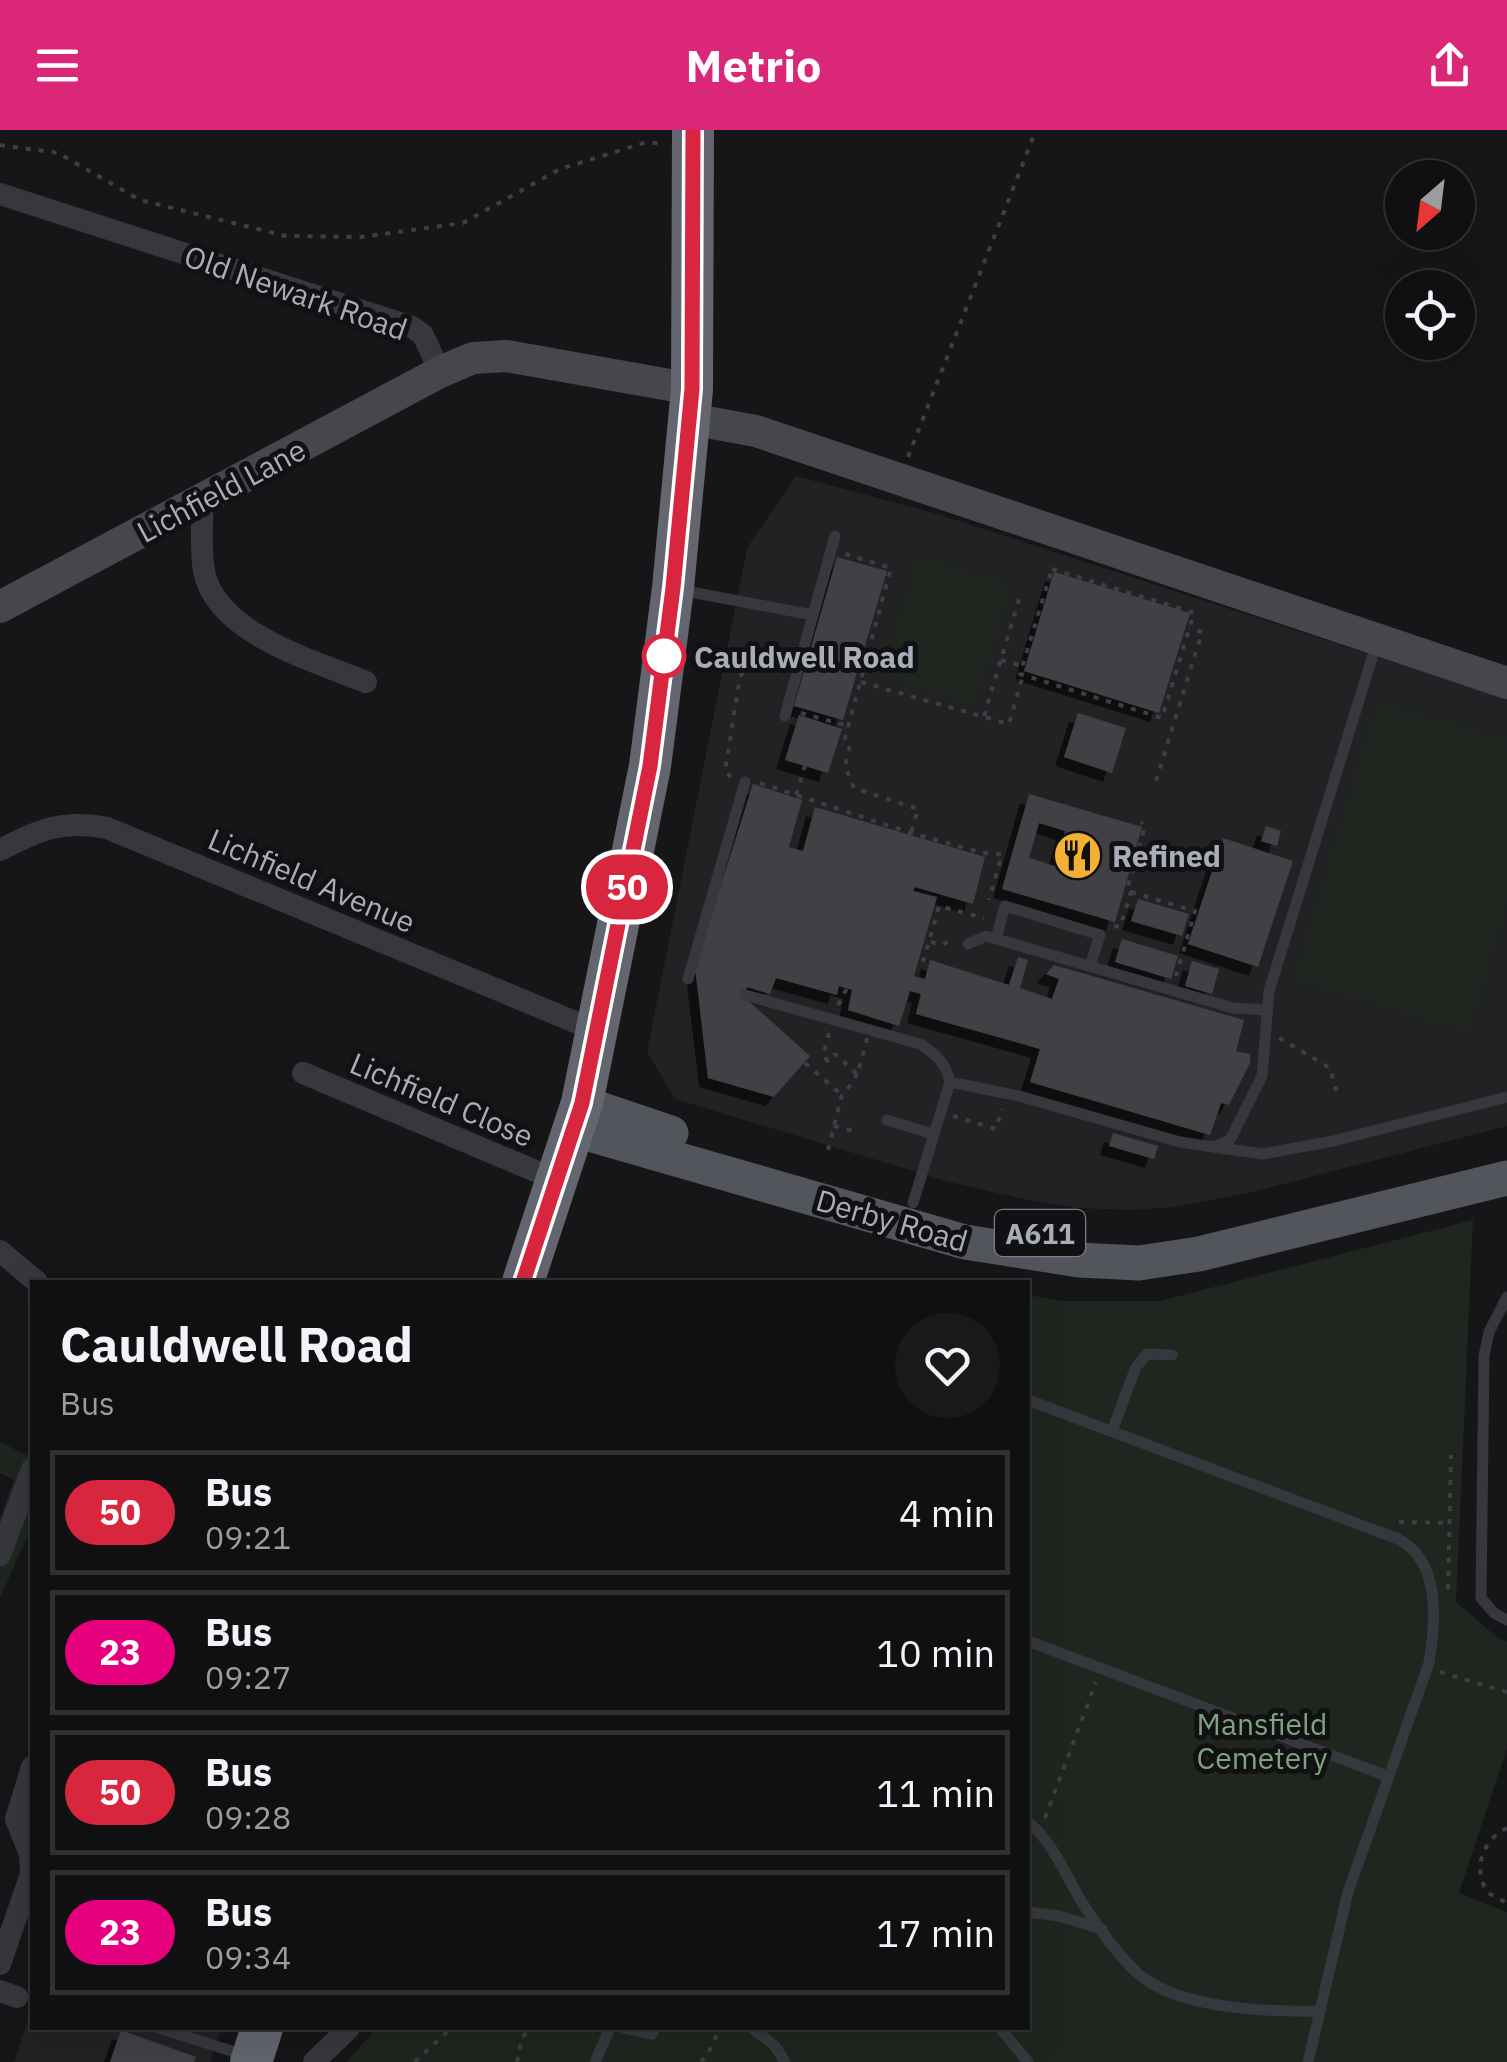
<!DOCTYPE html>
<html lang="en">
<head>
<meta charset="utf-8">
<style>
	:root { --surface:#101012; --page:#19191b; --text:#f1f3f6; --muted:#9c9d9f; --line:#303032; --accent:#db2777 }
	body { margin:0; font-family:"IBM Plex Sans",sans-serif; background:var(--page); color:var(--text); height:100vh; display:flex; flex-direction:column; font-size:38px; white-space:nowrap }
	* { box-sizing:border-box; margin:0 }
	p { font-size:32px; color:var(--muted) }
	.icon { flex:none; width:55px; height:55px; fill:none; stroke:currentColor; stroke-width:2; stroke-linecap:round; stroke-linejoin:round }
	.map { position:relative; flex:1; overflow:hidden }
	.side { position:absolute; left:30px; top:1150px; width:1000px; height:750px; display:flex; flex-direction:column; background:var(--surface); border-radius:0px; box-shadow:0 10px 40px #0002,0 0 0 2px var(--line) }
	.side>* { flex:none }
	.badge { padding:0 20px; border-radius:32px; font-size:35px; line-height:65px }
	.needle { width:65px; rotate:208deg }
	.tools { position:absolute; left:1385px; top:30px; display:grid; gap:20px }
	.tools a { display:grid; place-items:center; width:90px; height:90px; border-radius:50%; background:var(--surface); box-shadow:0 10px 40px #0002,0 0 0 2px var(--line); font-size:50px }
	.map>.badge { position:absolute; translate:-50% -50%; box-shadow:0 0 0 5px #fff }
	.round { display:grid; place-items:center; flex:none; width:105px; height:105px; border-radius:52px; background:var(--page) }
	.headline { display:flex; align-items:center; justify-content:space-between; height:170px; padding:0 30px }
	h1 { font-size:48px; font-weight:700; line-height:75px }
	ul { padding:0; list-style:none }
	li { display:flex; align-items:center; gap:30px; height:125px; margin:0 20px 15px; padding:0 10px; border:5px solid var(--line); border-radius:0px }
	li div { flex:1 }
	li b { display:block; font-size:38px }
	li em { font-style:normal }
	li .badge { min-width:110px; font-weight:700; text-align:center }
	header { display:flex; justify-content:space-between; align-items:center; height:130px; padding:0 30px; background:var(--accent); color:#fff; font-size:45px; font-weight:700 }
	.map>svg:first-child { display:block }
	.built { fill:#222225 }
	.green { fill:#1e261f }
	.building { fill:#404145; fill-rule:evenodd; filter:url(#shadow) }
	.lines { fill:none; stroke-linecap:round; stroke-linejoin:round }
	.path { stroke:#3d3f44; stroke-width:4; stroke-dasharray:5 8; stroke-linecap:butt }
	.lane { stroke:#37383d; stroke-width:11 }
	.street { stroke:#37383d; stroke-width:22 }
	.secondary { stroke:#45474d; stroke-width:32 }
	.primary { stroke:#53555c; stroke-width:35 }
	.highway { stroke:#63666e; stroke-width:42 }
	.path-bridge { stroke:#3d3f44; stroke-width:4; stroke-dasharray:5 8; stroke-linecap:butt }
	.line-casing { stroke:#fff; stroke-width:22 }
	.line { stroke:#d7263d; stroke-width:15 }
	.stop-dot { fill:#fff; stroke:#d7263d; stroke-width:5 }
	.labels { text-anchor:middle; dominant-baseline:central; stroke-width:10; stroke-linejoin:round; paint-order:stroke }
	.shield { fill:#111113; stroke:#7b7e86; stroke-width:2.5 }
	.shield-label { font-size:28px; font-weight:bold; fill:#a8adb8 }
	.street-label { font-size:30px; fill:#a8adb8; stroke:#111113 }
	.stop-label { font-size:30px; font-weight:bold; fill:#a8adb8; stroke:#111113; text-anchor:start }
	.poi-label { font-size:30px; font-weight:bold; fill:#a8adb8; stroke:#111113; text-anchor:start }
	.park-label { font-size:30px; fill:#7fa381; stroke:#111113 }
</style>
</head>
<body>
<header><svg class="icon" aria-label="menu" viewBox="0 0 24 24"><path d="M4 6h16M4 12h16M4 18h16"/></svg>Metrio<svg class="icon" aria-label="share" viewBox="0 0 24 24"><path d="M12 15V3M7 8l5-5 5 5M5 13v7h14v-7"/></svg></header>
<div class="map">
<svg width="1507" height="1932" viewBox="0 0 1507 1932">
	<defs>
		<filter id="shadow"><feDropShadow dx="-9" dy="9" stdDeviation="0" flood-color="#0009"/></filter>
	</defs>
	<rect width="100%" height="100%" fill="#161618"/>
	<path class="built" d="M796 346 941 385 1507 569V996L1253 1062 1175 1077 1130 1080 1078 1078 1022 1069 946 1051 675 969 647 922 747 418Z
		M32 1876V1898H221L210 1932H14Z"/>
	<path class="green" d="M918 426 1012 455 974 576 881 547Z
		M1377 571 1507 610V775L1469 903 1293 850Z
		M1473 1090 1456 1472 1498 1508 1507 1511V1618L1459 1763 1507 1782V1932H347L376 1898H1028V1165L1062 1171H1160Z
		M0 1312 32 1328V1396L0 1468V1389L14 1350 0 1343Z"/>
	<path class="building" d="M837 427 887 441 843 590 794 576Z
		M1054 442 1190 483 1159 583 1024 541Z
		M1078 583 1126 598 1112 643 1064 627Z
		M799 585 842 599 828 643 785 630Z
		M753 654 802 670 789 717 803 721 815 677 985 727 973 774 915 757 913 761 937 767 914 846 925 849 930 830 1009 855 1018 827 1028 830 1020 858 1052 869 1059 849 1046 844 1054 835 1244 890 1236 921 1250 924V933L1229 975 1221 973 1210 1005 1030 952 1040 919 916 884 921 864 910 861 899 896 848 880 852 860 839 856 837 865 776 848 770 864 747 857 744 867 810 926 774 967 708 948 695 837Z
		M1029 664 1142 697 1115 792 1002 759ZM1039 693 1065 701 1055 736 1029 728Z
		M1266 696 1281 701 1277 716 1261 711Z
		M1223 708 1293 731 1258 837 1188 814Z
		M1138 769 1189 784 1182 806 1131 791Z
		M1122 809 1178 826 1171 849 1115 832Z
		M1192 831 1219 839 1212 864 1185 856Z
		M1113 1003 1158 1016 1154 1029 1109 1016Z
		M121 1900 196 1927 194 1932H110Z"/>
	<g class="lines">
		<path class="path" d="M0 15 58 23 140 70 286 106 361 107 463 93 560 39 647 12 664 14
			M908 327 1036 0
			M845 424 891 438 845 608 850 615 845 636 854 658 918 679 911 703
			M1052 439 1194 483 1162 588 1020 544Z
			M1001 530 1023 536
			M861 552 1009 594 1023 545
			M801 583 848 596
			M984 586 1020 466
			M731 647 725 641 740 547 747 537 787 518
			M1156 651 1202 502 1189 498
			M760 653 911 703 983 723 1002 724 989 770
			M796 665 805 636
			M1131 762 1195 781 1176 846
			M1114 796 1120 797 1131 762 1127 760 1145 696 1141 692
			M931 812 942 815 954 809
			M923 832 939 776 984 788
			M838 875 847 858
			M829 903 823 926 828 931 835 924 857 944
			M1279 908 1330 938 1337 963
			M805 933 842 965
			M953 986 996 999 1002 979
			M834 996 859 1002
			M828 1020 842 965 854 951 859 938
			M1399 1392 1450 1393
			M1448 1459 1451 1325
			M1440 1542 1507 1562
			M1045 1688 1096 1552
			M1507 1698C1482 1710 1472 1740 1488 1763L1507 1773
			M415 1932 451 1898
			M517 1932 522 1907 533 1898
			M701 1932 713 1915 719 1898"/>
		<path class="lane" d="M680 460 813 485
			M785 586 835 406
			M996 809 1005 776 1100 805 1090 836
			M968 814 986 806 1233 878 1267 880
			M688 849 745 652
			M745 865 920 914C936 924 946 933 950 952L913 1073
			M950 952 1019 966 1180 1012 1213 1017 1230 1010 1262 946 1269 861 1377 512
			M887 990 933 1004
			M1213 1017 1263 1024 1333 1011 1507 967
			M1507 1167 1489 1202 1484 1226 1481 1468 1494 1483 1507 1490
			M1028 1270 1398 1409C1441 1431 1436 1491 1429 1533L1348 1762 1308 1932
			M1112 1301 1136 1237 1147 1224 1172 1225
			M1028 1511 1387 1646
			M1028 1692C1054 1713 1065 1745 1083 1774 1097 1796 1116 1822 1135 1841 1175 1879 1267 1882 1320 1881
			M1028 1782 1059 1786 1102 1799
			M159 1898 244 1925
			M624 1898 652 1904 655 1898
			M752 1898 775 1916 785 1932
			M1000 1898 1028 1932
			M595 1932 610 1898"/>
		<path class="street" d="M0 64 412 197 423 205 440 242
			M202 370C203 393 200 419 204 441 216 504 315 531 366 552
			M0 720C39 700 62 689 107 698L597 901
			M303 943 559 1051
			M0 1121 37 1152
			M0 1425 32 1339
			M0 1834 31 1744 30 1724 16 1689 32 1637
			M0 1861 17 1867
			M314 1932 349 1898"/>
		<path class="secondary" d="M690 289 756 301 1507 553
			M0 477 440 242 473 228 507 226 692 259"/>
		<path class="primary" d="M582 973 671 1003
			M575 1000 965 1112 1079 1130 1139 1133 1199 1124 1507 1048"/>
		<path class="highway" d="M523 1152 582 973 650 636 673 458 692 259 693 0
			M251 1932 262 1898"/>
		<path class="path-bridge" d="M859 938 873 888"/>
	</g>
	<g class="lines">
		<defs>
			<path id="line" d="M523 1152 582 973 650 636 673 458 692 259 693 0"/>
		</defs>
		<use href="#line" class="line-casing"/>
		<use href="#line" class="line"/>
	</g>
	<defs>
		<symbol id="restaurant-disc" viewBox="-11 -11 22 22"><circle r="9.5" fill="#f2b134" stroke="#111113"/><path d="M-5-6h1v4h1v-4h1v4h1v-4h1v5L-1.5 .5V6h-2V.5L-5-1ZM5-6V6H3V1.5H1.5Q1.5-4 5-6Z" fill="#111"/></symbol>
	</defs>
	<g fill-rule="evenodd">
		<use href="#restaurant-disc" x="1050" y="698" width="55" height="55"/>
	</g>
	<circle class="stop-dot" cx="664" cy="526" r="20"/>
	<g class="labels">
		<rect class="shield" x="995" y="1080" width="90" height="46" rx="8"/>
		<g class="shield-label">
			<text x="1040" y="1103">A611</text>
		</g>
		<g class="street-label">
			<text transform="translate(296 162) rotate(19)">Old Newark Road</text>
			<text transform="translate(221 360) rotate(-28)">Lichfield Lane</text>
			<text transform="translate(312 750) rotate(23)">Lichfield Avenue</text>
			<text transform="translate(442 969) rotate(23)">Lichfield Close</text>
			<text transform="translate(892 1090) rotate(16)">Derby Road</text>
		</g>
		<g class="stop-label">
			<text x="694" y="526">Cauldwell Road</text>
		</g>
		<g class="poi-label">
			<text x="1112" y="725">Refined</text>
		</g>
		<g class="park-label">
			<text x="1262" y="1593">Mansfield<tspan x="1262" dy="34">Cemetery</tspan></text>
		</g>
	</g>
</svg>
<div class="tools">
<a><svg class="needle" viewBox="-14 -14 28 28"><path d="M0-13l5 13h-10z" fill="#e53935"/><path d="M0 13l5-13h-10z" fill="#9c9d9f"/></svg></a>
<a><svg class="icon" aria-label="locate" viewBox="0 0 24 24"><circle cx="12" cy="12" r="6"/><path d="M12 2v4M12 18v4M2 12h4M18 12h4"/></svg></a>
</div>
<b class="badge" style="left:627px;top:757px;background:#d7263d;color:#fff">50</b>
<section class="side">
<div class="headline"><div><h1>Cauldwell Road</h1><p>Bus</p></div><a class="round"><svg class="icon" aria-label="heart" viewBox="0 0 24 24"><path d="M12 20l-8-8c-3-5 5-10 8-4 3-6 11-1 8 4z"/></svg></a></div>
<ul>
<li><span class="badge" style="background:#d7263d;color:#fff">50</span><div><b>Bus</b><p>09:21</p></div><em>4 min</em></li>
<li><span class="badge" style="background:#e6007e;color:#fff">23</span><div><b>Bus</b><p>09:27</p></div><em>10 min</em></li>
<li><span class="badge" style="background:#d7263d;color:#fff">50</span><div><b>Bus</b><p>09:28</p></div><em>11 min</em></li>
<li><span class="badge" style="background:#e6007e;color:#fff">23</span><div><b>Bus</b><p>09:34</p></div><em>17 min</em></li>
</ul>
</section>
</div>
</body>
</html>
